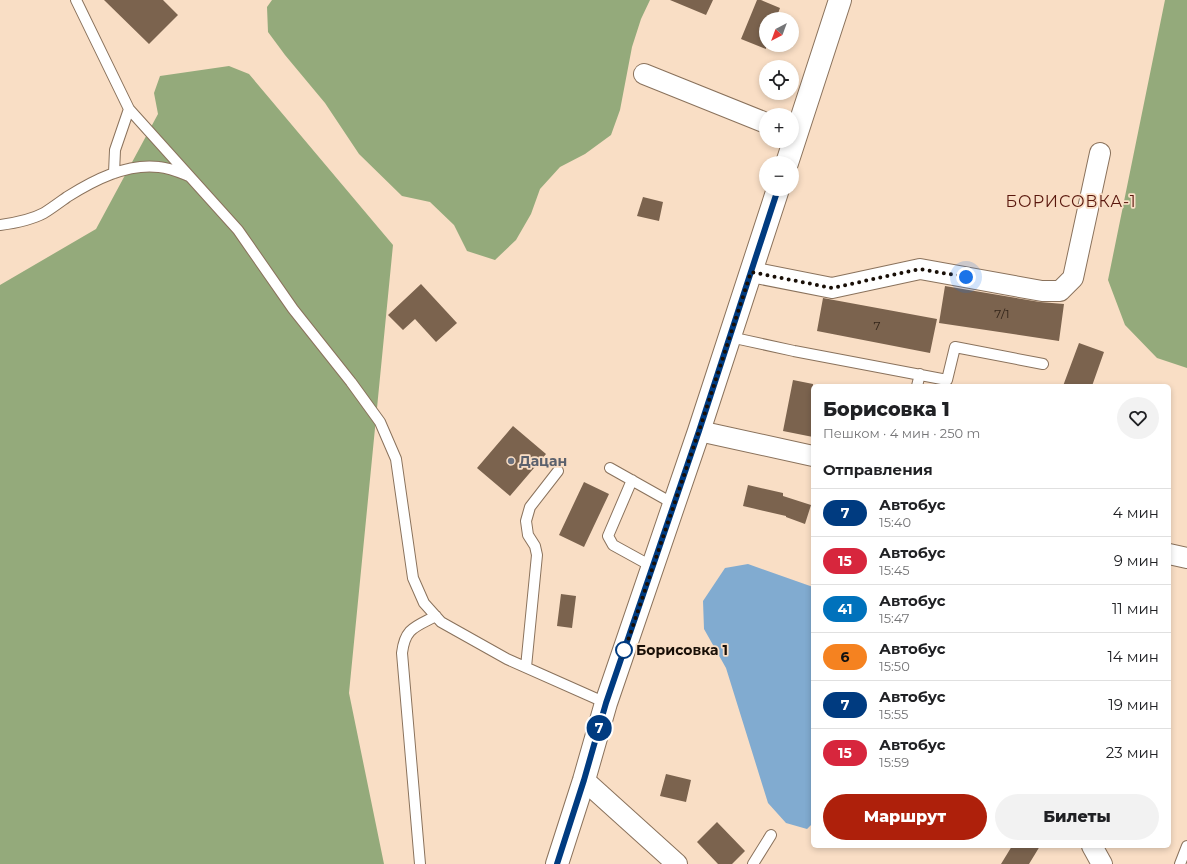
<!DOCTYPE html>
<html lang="ru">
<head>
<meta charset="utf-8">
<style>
	:root { --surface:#fff; --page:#f2f2f2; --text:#202124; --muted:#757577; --line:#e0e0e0; --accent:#ae200b }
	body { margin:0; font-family:Montserrat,sans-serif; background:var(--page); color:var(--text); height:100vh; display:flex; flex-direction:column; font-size:15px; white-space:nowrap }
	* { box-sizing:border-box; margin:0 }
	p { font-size:13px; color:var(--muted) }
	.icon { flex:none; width:22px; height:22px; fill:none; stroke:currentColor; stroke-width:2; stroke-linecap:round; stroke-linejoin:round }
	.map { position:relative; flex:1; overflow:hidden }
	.details { position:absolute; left:811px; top:384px; width:360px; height:464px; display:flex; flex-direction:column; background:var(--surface); border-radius:6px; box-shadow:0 2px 6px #0003 }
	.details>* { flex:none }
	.badge { padding:0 8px; border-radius:13px; font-size:14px; line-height:26px }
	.needle { width:26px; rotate:221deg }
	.buttons { position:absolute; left:759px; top:12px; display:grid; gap:8px }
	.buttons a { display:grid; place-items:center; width:40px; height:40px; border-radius:50%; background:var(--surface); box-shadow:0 2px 6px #0003; font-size:20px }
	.you { position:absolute; width:20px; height:20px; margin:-10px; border:3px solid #fff; border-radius:50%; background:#1a73e8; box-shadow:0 0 0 6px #1a73e833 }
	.map>.badge { position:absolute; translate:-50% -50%; box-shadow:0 0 0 2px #fff }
	h2 { padding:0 12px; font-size:15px; line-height:36px }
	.round { display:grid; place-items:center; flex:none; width:42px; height:42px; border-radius:21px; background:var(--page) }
	.head { display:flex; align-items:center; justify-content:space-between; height:68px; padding:0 12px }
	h1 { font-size:19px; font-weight:800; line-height:30px }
	.action { display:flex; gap:8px; margin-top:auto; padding:8px 12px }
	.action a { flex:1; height:46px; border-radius:24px; background:var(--accent); color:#fff; font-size:16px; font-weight:800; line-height:46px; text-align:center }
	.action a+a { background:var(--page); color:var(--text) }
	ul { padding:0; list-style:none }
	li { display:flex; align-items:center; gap:12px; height:48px; padding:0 12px; border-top:1px solid var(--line) }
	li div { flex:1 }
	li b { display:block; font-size:15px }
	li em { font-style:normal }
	li .badge { min-width:44px; font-weight:700; text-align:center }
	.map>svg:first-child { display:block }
	.forest { fill:#94aa7b }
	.water { fill:#81abd0 }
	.building { fill:#7b634e }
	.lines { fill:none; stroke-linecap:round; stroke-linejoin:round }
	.service-casing { stroke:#8a725c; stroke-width:12 }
	.minor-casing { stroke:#8a725c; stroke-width:22 }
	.secondary-casing { stroke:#8a725c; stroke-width:24 }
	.service { stroke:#fff; stroke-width:10 }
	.minor { stroke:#fff; stroke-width:20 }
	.secondary { stroke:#fff; stroke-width:22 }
	.line-casing { stroke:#fff; stroke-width:9 }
	.line { stroke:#003b80; stroke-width:6 }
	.walk { stroke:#190f07; stroke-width:4; stroke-dasharray:0 7.2 }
	.worship-dot { fill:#6b7280; stroke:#f9dec5; stroke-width:1.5 }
	.stop-dot { fill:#fff; stroke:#003b80; stroke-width:2 }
	.labels { text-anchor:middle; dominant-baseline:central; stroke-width:3.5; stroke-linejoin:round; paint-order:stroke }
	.number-label { font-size:12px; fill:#322419 }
	.worship-label { font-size:14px; font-weight:bold; fill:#5b616d; stroke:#f9dec5; text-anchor:start }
	.stop-label { font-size:14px; font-weight:bold; fill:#190f07; stroke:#f9dec5; text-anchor:start }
	.quarter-label { font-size:16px; letter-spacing:1px; fill:#59160c; stroke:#f9dec5 }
</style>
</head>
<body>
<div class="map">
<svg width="1187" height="864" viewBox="0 0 1187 864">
	<rect width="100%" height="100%" fill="#f9dec5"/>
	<path class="forest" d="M272 0H650L641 19 632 47 620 110 611 135 585 154 560 167 540 189 531 214 516 240 495 260 467 251 454 225 430 202 402 196 359 154 325 103 285 55 268 32 267 7Z
		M1165 0H1187V368L1157 358 1125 325 1108 280Z
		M229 66 249 74 393 245 349 693 384 864H0V285L96 229 158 114 154 93 160 76Z"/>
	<path class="water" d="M748 564 813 587V823L807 829 786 823 768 803 726 668 704 629 703 601 725 568Z"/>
	<path class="building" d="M104 0H163L178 15 149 44Z
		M670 0H713L706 15Z
		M757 0H761L780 8 776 19H766V49L741 39Z
		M643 197 663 202 659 221 637 216Z
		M421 284 457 323 436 342 415 319 403 330 388 315Z
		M945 286 1040 302 1064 304 1059 341 939 323Z
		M823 298 937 319 930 353 817 331Z
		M1079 343 1104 352 1092 386H1063Z
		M793 380 813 384V437L783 431Z
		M513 426 546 454 510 496 477 468Z
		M584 482 609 494 584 547 559 535Z
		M748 485 783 493V496L811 505 805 524 786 517V516L743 506Z
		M561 594 576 596 572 628 557 626Z
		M666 774 691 780 686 802 660 796Z
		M717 822 745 851 732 864H718L697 842Z
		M1012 846H1040L1029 864H1001Z"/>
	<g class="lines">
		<defs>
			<path id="service" d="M76 0 129 109 238 230 293 309 351 382 380 422 396 459 413 578 424 603 441 622 507 659 606 703
				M114 173 115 150 129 109
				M0 225C15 223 31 220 44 213 52 208 60 202 67 197 94 180 127 163 159 167 170 168 179 172 189 176
				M730 337 794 351 947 380 955 347 1043 364
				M917 386 920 374
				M610 468 674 504
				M632 480 608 536 613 545 653 567
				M526 667 537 555 535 546 528 535 526 521 530 507 558 471
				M420 864 402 653C405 628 415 627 436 616
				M753 864 771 835
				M1180 864 1187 846"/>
			<path id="minor" d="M644 74 766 123
				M751 272 832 288 920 269 1042 291H1060L1073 278 1100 153
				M699 431 813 456
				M1169 554 1187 558
				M584 780 677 864
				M1092 846 1102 864"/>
			<path id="secondary" d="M787 163 840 0
				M557 864 584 780 606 703 699 431 778 189"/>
		</defs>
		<use href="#service" class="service-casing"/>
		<use href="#minor" class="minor-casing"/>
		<use href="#secondary" class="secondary-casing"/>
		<use href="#service" class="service"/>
		<use href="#minor" class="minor"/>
		<use href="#secondary" class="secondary"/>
	</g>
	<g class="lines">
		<defs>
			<path id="line" d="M557 864 584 780 606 703 699 431 778 189"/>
		</defs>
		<use href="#line" class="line-casing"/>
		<use href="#line" class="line"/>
		<path class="walk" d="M624 650 622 658 699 431 751 272 832 288 920 269 966 277"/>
	</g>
	<circle class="worship-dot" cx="511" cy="461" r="4"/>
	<circle class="stop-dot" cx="624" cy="650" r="8"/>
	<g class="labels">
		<g class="number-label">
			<text x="1002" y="313">7/1</text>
			<text x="877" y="325">7</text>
		</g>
		<g class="worship-label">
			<text x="519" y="461">Дацан</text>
		</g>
		<g class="stop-label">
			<text x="636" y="650">Борисовка 1</text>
		</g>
		<g class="quarter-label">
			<text x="1071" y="201">БОРИСОВКА-1</text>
		</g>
	</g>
</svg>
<div class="buttons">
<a><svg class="needle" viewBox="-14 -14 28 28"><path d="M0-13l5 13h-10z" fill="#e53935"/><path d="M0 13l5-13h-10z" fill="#757577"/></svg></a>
<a><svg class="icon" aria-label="locate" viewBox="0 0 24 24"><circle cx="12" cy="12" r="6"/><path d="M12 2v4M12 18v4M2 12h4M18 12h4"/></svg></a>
<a>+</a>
<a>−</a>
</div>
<div class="you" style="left:966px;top:277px"></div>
<b class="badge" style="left:599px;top:728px;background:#003b80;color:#fff">7</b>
<section class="details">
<div class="head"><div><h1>Борисовка 1</h1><p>Пешком · 4 мин · 250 m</p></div><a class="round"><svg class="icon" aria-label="heart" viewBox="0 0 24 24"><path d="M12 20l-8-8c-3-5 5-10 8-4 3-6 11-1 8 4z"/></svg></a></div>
<h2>Отправления</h2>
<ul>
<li><span class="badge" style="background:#003b80;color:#fff">7</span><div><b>Автобус</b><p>15:40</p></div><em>4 мин</em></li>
<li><span class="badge" style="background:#d7263d;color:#fff">15</span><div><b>Автобус</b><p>15:45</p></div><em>9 мин</em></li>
<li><span class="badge" style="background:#0072bc;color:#fff">41</span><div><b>Автобус</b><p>15:47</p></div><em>11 мин</em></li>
<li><span class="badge" style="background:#f58220;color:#111">6</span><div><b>Автобус</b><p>15:50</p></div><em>14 мин</em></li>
<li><span class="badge" style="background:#003b80;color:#fff">7</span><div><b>Автобус</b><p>15:55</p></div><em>19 мин</em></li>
<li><span class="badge" style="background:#d7263d;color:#fff">15</span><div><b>Автобус</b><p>15:59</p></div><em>23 мин</em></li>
</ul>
<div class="action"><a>Маршрут</a><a>Билеты</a></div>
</section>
</div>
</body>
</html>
